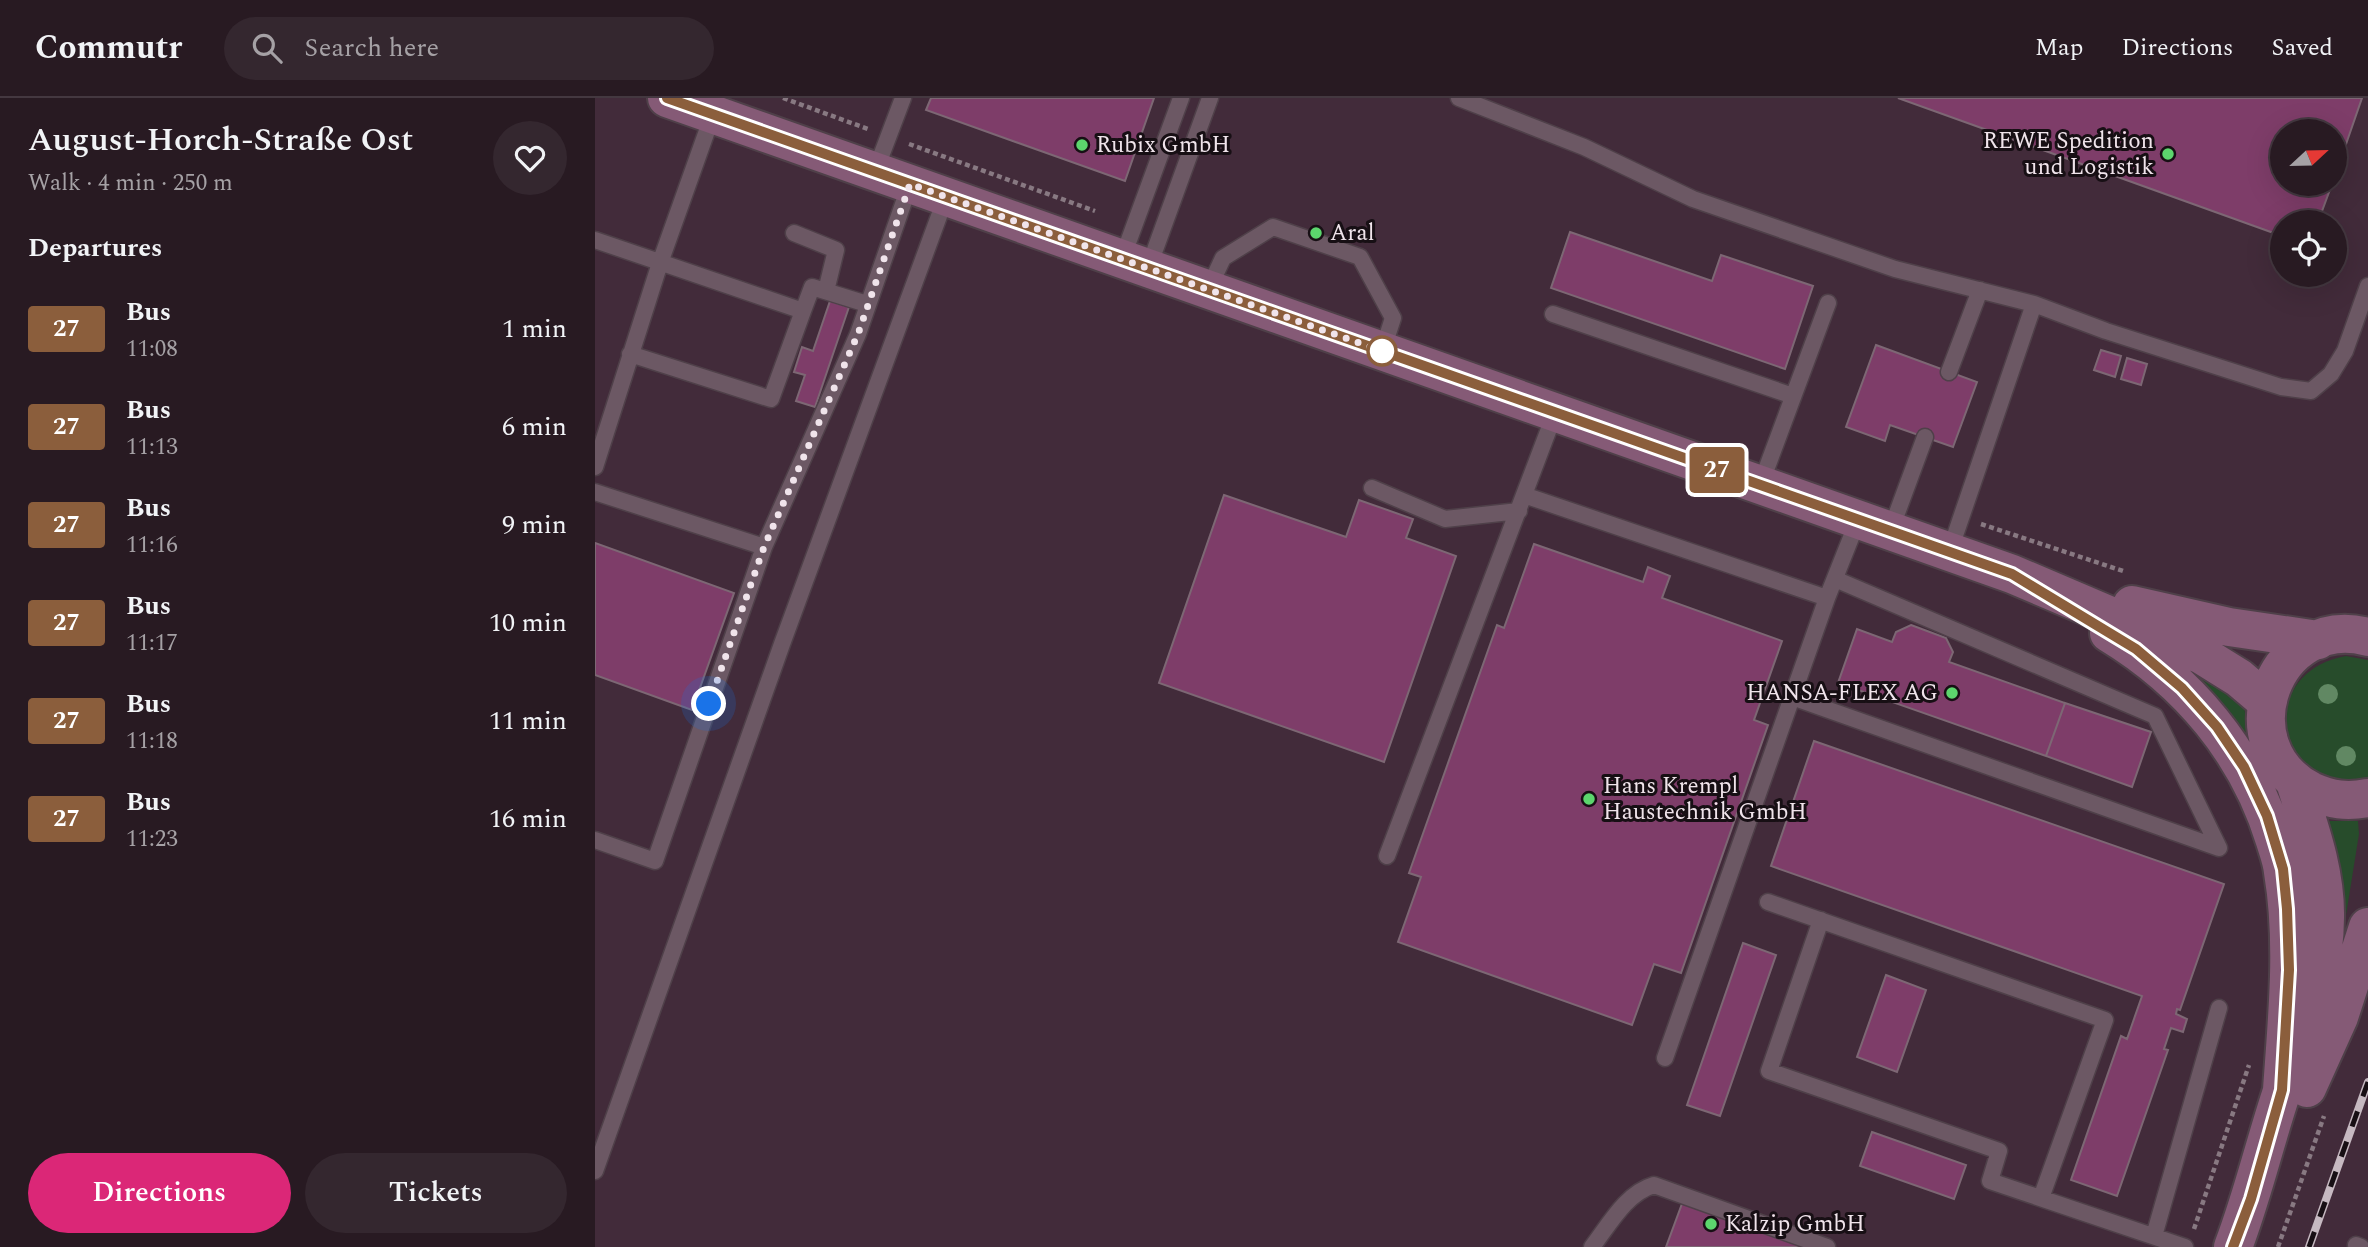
<!DOCTYPE html>
<html lang="en">
<head>
<meta charset="utf-8">
<style>
	:root { --surface:#281a22; --page:#34272f; --text:#f1f3f6; --muted:#a5a1a5; --line:#443840; --accent:#db2777 }
	body { margin:0; font-family:Spectral,serif; background:var(--page); color:var(--text); height:100vh; display:flex; flex-direction:column; font-size:26px; white-space:nowrap }
	* { box-sizing:border-box; margin:0 }
	p { font-size:23px; color:var(--muted) }
	.icon { flex:none; width:38px; height:38px; fill:none; stroke:currentColor; stroke-width:2; stroke-linecap:round; stroke-linejoin:round }
	.map { position:relative; flex:1; overflow:hidden }
	.sheet { display:flex; flex-direction:column; background:var(--surface); width:595px }
	.sheet>* { flex:none }
	.badge { padding:0 14px; border-radius:5px; font-size:24px; line-height:46px }
	.needle { width:46px; rotate:68deg }
	.tools { position:absolute; left:1675px; top:21px; display:grid; gap:14px }
	.tools a { display:grid; place-items:center; width:77px; height:77px; border-radius:50%; background:var(--surface); box-shadow:0 7px 28px #0002,0 0 0 2px var(--line); font-size:35px }
	.you { position:absolute; width:35px; height:35px; margin:-18px; border:5px solid #fff; border-radius:50%; background:#1a73e8; box-shadow:0 0 0 10px #1a73e833 }
	.map>.badge { position:absolute; translate:-50% -50%; box-shadow:0 0 0 4px #fff }
	h2 { padding:0 28px; font-size:26px; line-height:63px }
	.round { display:grid; place-items:center; flex:none; width:74px; height:74px; border-radius:37px; background:var(--page) }
	.head { display:flex; align-items:center; justify-content:space-between; height:119px; padding:0 28px }
	h1 { font-size:33px; font-weight:600; line-height:52px }
	.action { display:flex; gap:14px; margin-top:auto; padding:14px 28px }
	.action a { flex:1; height:80px; border-radius:42px; background:var(--accent); color:#fff; font-size:28px; font-weight:600; line-height:80px; text-align:center }
	.action a+a { background:var(--page); color:var(--text) }
	ul { padding:0; list-style:none }
	li { display:flex; align-items:center; gap:21px; height:98px; padding:0 28px }
	li div { flex:1 }
	li b { display:block; font-size:26px }
	li em { font-style:normal }
	li .badge { min-width:77px; font-weight:700; text-align:center }
	header { display:flex; align-items:center; gap:42px; box-sizing:border-box; height:98px; padding:0 35px; background:var(--surface); border-bottom:2px solid var(--line) }
	header strong { font-size:33px }
	nav { display:flex; gap:38px; margin-inline-start:auto; font-size:24px }
	.search { width:490px; height:63px; background:var(--page); display:flex; align-items:center; gap:18px; box-sizing:border-box; padding:0 24px; border-radius:38px; color:var(--muted); font-size:26px }
	main { display:flex; flex:1; min-height:0 }
	.map>svg:first-child { display:block }
	.built { fill:#422b3a; fill-rule:evenodd }
	.green { fill:#274c2b }
	.building { fill:#7e3d69; stroke:#7d6774; stroke-width:2 }
	.lines { fill:none; stroke-linecap:round; stroke-linejoin:round }
	.service-casing { stroke:#4f4049; stroke-width:19 }
	.secondary-casing { stroke:#4f4049; stroke-width:42 }
	.path { stroke:#887982; stroke-width:4.5; stroke-dasharray:5 3.5; stroke-linecap:butt }
	.service { stroke:#6c5864; stroke-width:16 }
	.secondary { stroke:#855a76; stroke-width:38 }
	.rail-casing { stroke:#c6b9c1; stroke-width:8 }
	.rail { stroke:#170f14; stroke-width:5; stroke-dasharray:16; stroke-linecap:butt }
	.tree { fill:#618863 }
	.line-casing { stroke:#fff; stroke-width:16 }
	.line { stroke:#8b5e3c; stroke-width:10 }
	.walk { stroke:#f0e4eb; stroke-width:7; stroke-dasharray:0 12.6 }
	.poi-dot { fill:#5cd56d; stroke:#170f14; stroke-width:2.5 }
	.stop-dot { fill:#fff; stroke:#8b5e3c; stroke-width:3.5 }
	.labels { text-anchor:middle; dominant-baseline:central; stroke-width:6; stroke-linejoin:round; paint-order:stroke }
	.poi-label { font-size:23px; fill:#f0e4eb; stroke:#170f14; text-anchor:start }
</style>
</head>
<body>
<header>
<strong>Commutr</strong>
<div class="search"><svg class="icon" aria-label="search" viewBox="0 0 24 24"><circle cx="10" cy="10" r="6"/><path d="M15 15l6 6"/></svg>Search here</div>
<nav><a>Map</a><a>Directions</a><a>Saved</a></nav>
</header>
<main>
<section class="sheet">
<div class="head"><div><h1>August-Horch-Straße Ost</h1><p>Walk · 4 min · 250 m</p></div><a class="round"><svg class="icon" aria-label="heart" viewBox="0 0 24 24"><path d="M12 20l-8-8c-3-5 5-10 8-4 3-6 11-1 8 4z"/></svg></a></div>
<h2>Departures</h2>
<ul>
<li><span class="badge" style="background:#8b5e3c;color:#fff">27</span><div><b>Bus</b><p>11:08</p></div><em>1 min</em></li>
<li><span class="badge" style="background:#8b5e3c;color:#fff">27</span><div><b>Bus</b><p>11:13</p></div><em>6 min</em></li>
<li><span class="badge" style="background:#8b5e3c;color:#fff">27</span><div><b>Bus</b><p>11:16</p></div><em>9 min</em></li>
<li><span class="badge" style="background:#8b5e3c;color:#fff">27</span><div><b>Bus</b><p>11:17</p></div><em>10 min</em></li>
<li><span class="badge" style="background:#8b5e3c;color:#fff">27</span><div><b>Bus</b><p>11:18</p></div><em>11 min</em></li>
<li><span class="badge" style="background:#8b5e3c;color:#fff">27</span><div><b>Bus</b><p>11:23</p></div><em>16 min</em></li>
</ul>
<div class="action"><a>Directions</a><a>Tickets</a></div>
</section>
<div class="map">
<svg width="1773" height="1149" viewBox="0 0 1773 1149">
	<rect width="100%" height="100%" fill="#35232e"/>
	<path class="built" d="M0 0H1773V1149H0ZM1687 33H1740V86H1687ZM1687 124H1740V177H1687Z"/>
	<path class="green" d="M1558 541 1649 606 1653 642Z
		M1751 558 1773 562V680C1680 698 1657 575 1751 558Z
		M1732 723H1763L1764 736 1748 836Z"/>
	<path class="building" d="M336 0H559L530 83 331 12Z
		M1303 0H1767L1740 78V33H1687V86H1737L1723 124H1687V138Z
		M975 134 1117 183 1126 157 1218 188 1190 271 956 190Z
		M235 203 254 209 220 309 201 303 210 277 199 274 207 249 218 253Z
		M1281 247 1382 284 1358 349 1295 327 1290 343 1251 329Z
		M1506 252 1526 258 1520 279 1499 272Z
		M1532 260 1552 266 1546 287 1526 281Z
		M629 397 751 439 764 402 818 421 811 440 861 458 789 664 564 585Z
		M0 445 139 495 97 612 0 577Z
		M939 446 1048 484 1053 469 1075 478 1067 500 1187 543 1159 622 1173 627 1086 875 1059 866 1037 927 803 844 826 779 814 775 902 527 909 530Z
		M1316 527 1351 540 1358 554 1354 564 1470 605 1451 658 1243 585 1262 531 1297 544 1301 534Z
		M1470 605 1556 634 1537 689 1451 658Z
		M1219 643 1629 786 1585 912 1582 911 1581 916 1592 921 1588 934 1576 930 1569 951 1573 952 1522 1098 1476 1082 1526 938 1532 941 1547 898 1176 768Z
		M1148 845 1181 857 1125 1018 1092 1007Z
		M1291 877 1331 892 1302 974 1262 959Z
		M1277 1034 1371 1067 1359 1101 1265 1068Z
		M1088 1103 1215 1149H1071Z"/>
	<g class="lines">
		<defs>
			<path id="service" d="M864 0 989 49 1098 101 1300 171 1439 206 1511 233 1686 289 1716 293 1736 276 1750 253 1773 188
				M280 74 308 0
				M199 135 241 152 231 193
				M0 142 208 213 217 189 272 206
				M527 161 586 0
				M553 171 615 0
				M613 192 628 160 678 129 765 159 798 220 787 254
				M958 216 1198 298
				M35 256 176 301 208 213
				M1354 274 1385 192
				M0 369 65 165 118 16
				M1165 388 1233 205
				M777 390 850 421 924 413
				M0 394 169 449
				M929 397 1232 500
				M1295 434 1330 339
				M1354 455 1439 206
				M1240 481 1560 618 1624 750
				M1197 599 1624 750
				M0 742 60 763 169 449 263 236 315 86
				M792 758 960 315
				M1173 804 1510 922 1446 1100
				M1226 822 1174 973 1404 1053 1395 1083 1590 1149
				M1070 960 1232 500 1263 422
				M0 1073 187 546 351 99
				M1559 1138 1624 910
				M1761 1147 1766 1149
				M997 1149C1014 1127 1031 1095 1059 1087L1232 1149"/>
			<path id="secondary" d="M72 0 1417 476 1607 557 1644 580 1671 603
				M1537 507 1634 529 1723 542
				M1514 535C1593 583 1653 654 1680 743 1683 753 1687 763 1688 774 1700 845 1692 920 1687 992
				M1773 539C1679 514 1629 648 1716 693 1736 702 1752 704 1773 700
				M1712 990 1744 919 1773 829
				M1638 1149C1658 1097 1670 1043 1688 990 1706 934 1730 880 1730 820 1731 773 1714 728 1700 684"/>
		</defs>
		<use href="#service" class="service-casing"/>
		<use href="#secondary" class="secondary-casing"/>
		<path class="path" d="M188 0 273 31
			M314 46 500 113
			M1386 426 1531 474
			M1599 1131 1654 967
			M1683 1149 1729 1018"/>
		<use href="#service" class="service"/>
		<use href="#secondary" class="secondary"/>
		<defs>
			<path id="rail" d="M1714 1149 1773 984"/>
		</defs>
		<use href="#rail" class="rail-casing"/>
		<use href="#rail" class="rail"/>
	</g>
	<g class="tree">
		<circle cx="1733" cy="596" r="10"/>
		<circle cx="1751" cy="658" r="10"/>
	</g>
	<g class="lines">
		<defs>
			<path id="line" d="M72 0 1417 476 1541 551 1587 590 1622 629 1649 669 1672 718 1688 771 1692 811 1694 872 1687 992 1656 1101 1638 1149"/>
		</defs>
		<use href="#line" class="line-casing"/>
		<use href="#line" class="line"/>
		<path class="walk" d="M114 606 169 449 263 236 315 86 787 253"/>
	</g>
	<g class="poi-dot">
		<circle cx="487" cy="47" r="7"/>
		<circle cx="1573" cy="56" r="7"/>
		<circle cx="721" cy="135" r="7"/>
		<circle cx="1357" cy="595" r="7"/>
		<circle cx="994" cy="701" r="7"/>
		<circle cx="1116" cy="1126" r="7"/>
	</g>
	<circle class="stop-dot" cx="787" cy="253" r="14"/>
	<g class="labels">
		<g class="poi-label">
			<text x="1559" y="43" text-anchor="end">REWE Spedition<tspan x="1559" dy="26">und Logistik</tspan></text>
			<text x="501" y="47">Rubix GmbH</text>
			<text x="735" y="135">Aral</text>
			<text x="1343" y="595" text-anchor="end">HANSA-FLEX AG</text>
			<text x="1008" y="688">Hans Krempl<tspan x="1008" dy="26">Haustechnik GmbH</tspan></text>
			<text x="1130" y="1126">Kalzip GmbH</text>
		</g>
	</g>
</svg>
<div class="tools">
<a><svg class="needle" viewBox="-14 -14 28 28"><path d="M0-13l5 13h-10z" fill="#e53935"/><path d="M0 13l5-13h-10z" fill="#a5a1a5"/></svg></a>
<a><svg class="icon" aria-label="locate" viewBox="0 0 24 24"><circle cx="12" cy="12" r="6"/><path d="M12 2v4M12 18v4M2 12h4M18 12h4"/></svg></a>
</div>
<div class="you" style="left:114px;top:606px"></div>
<b class="badge" style="left:1122px;top:372px;background:#8b5e3c;color:#fff">27</b>
</div>
</main>
</body>
</html>
